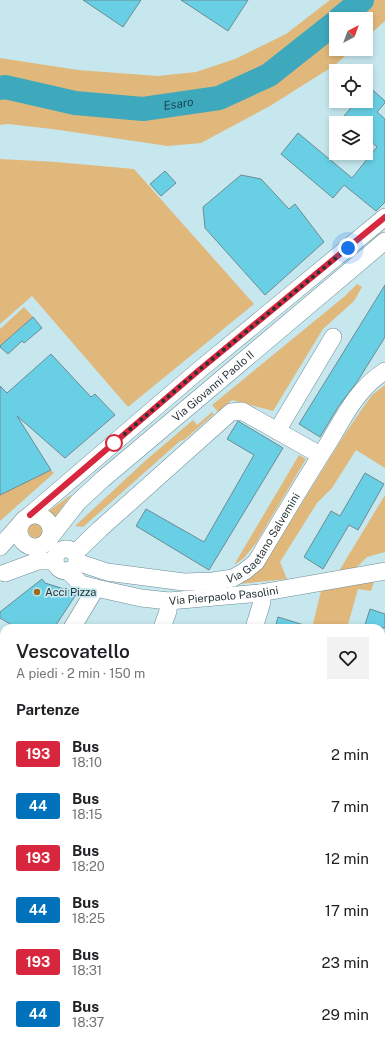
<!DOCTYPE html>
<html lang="it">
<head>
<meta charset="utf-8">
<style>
	:root { --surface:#fff; --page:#f2f2f2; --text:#202124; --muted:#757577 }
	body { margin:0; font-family:"Public Sans",sans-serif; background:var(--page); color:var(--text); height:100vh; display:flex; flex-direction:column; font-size:15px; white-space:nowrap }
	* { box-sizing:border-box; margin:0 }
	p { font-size:13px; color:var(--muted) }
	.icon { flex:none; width:22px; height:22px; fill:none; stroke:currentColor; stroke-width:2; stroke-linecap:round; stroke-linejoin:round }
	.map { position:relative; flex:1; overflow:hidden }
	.sheet { position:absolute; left:0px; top:624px; width:385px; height:424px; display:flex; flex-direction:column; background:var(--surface); border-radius:12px 12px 0 0; box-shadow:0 2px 6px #0003 }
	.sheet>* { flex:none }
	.badge { padding:0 8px; border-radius:3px; font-size:14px; line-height:26px }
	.needle { width:26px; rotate:41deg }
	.fabs { position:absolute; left:329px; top:12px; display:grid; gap:8px }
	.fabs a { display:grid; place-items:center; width:44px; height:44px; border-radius:0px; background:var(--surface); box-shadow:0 2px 6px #0003; font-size:20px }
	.you { position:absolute; width:20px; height:20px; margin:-10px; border:3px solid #fff; border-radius:50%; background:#1a73e8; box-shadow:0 0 0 6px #1a73e833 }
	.map>.badge { position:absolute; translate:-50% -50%; box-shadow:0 0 0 2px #fff }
	h2 { padding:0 16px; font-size:15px; line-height:36px }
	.round { display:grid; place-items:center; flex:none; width:42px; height:42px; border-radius:0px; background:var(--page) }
	.summary { display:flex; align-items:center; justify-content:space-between; height:68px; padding:0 16px }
	h1 { font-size:19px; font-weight:600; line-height:30px }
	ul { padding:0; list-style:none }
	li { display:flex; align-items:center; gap:12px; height:52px; padding:0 16px }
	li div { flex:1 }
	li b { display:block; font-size:15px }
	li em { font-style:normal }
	li .badge { min-width:44px; font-weight:700; text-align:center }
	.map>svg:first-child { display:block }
	.green { fill:#e1b87b }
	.forest { fill:#c49955 }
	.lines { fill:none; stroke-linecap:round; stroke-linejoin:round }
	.river { stroke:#3ea8bd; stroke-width:24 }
	.building { fill:#69cfe5; stroke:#6d8b92 }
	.minor-casing { stroke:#6f8d94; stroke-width:18 }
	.minor { stroke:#fff; stroke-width:17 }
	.line-casing { stroke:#fff; stroke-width:9 }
	.line { stroke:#d7263d; stroke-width:6 }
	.walk { stroke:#273437; stroke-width:4; stroke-dasharray:0 7.2 }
	.stop-dot { fill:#fff; stroke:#d7263d; stroke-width:2 }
	.poi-dot { fill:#9a6d1c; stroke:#c6e7ee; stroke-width:1.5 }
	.labels { text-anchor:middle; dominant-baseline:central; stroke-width:3.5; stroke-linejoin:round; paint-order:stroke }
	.street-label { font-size:11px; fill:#273437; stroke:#c6e7ee }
	.poi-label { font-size:11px; fill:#273437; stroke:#c6e7ee; text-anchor:start }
	.water-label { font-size:12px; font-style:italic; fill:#194751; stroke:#c6e7ee }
</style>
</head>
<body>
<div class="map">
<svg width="385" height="1048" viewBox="0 0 385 1048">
	<rect width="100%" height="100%" fill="#c6e7ee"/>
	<path class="green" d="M330 0H385V21L366 38V19H336V49H353L335 65 270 106 201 143 168 146 52 129 8 124 0 125V58L78 70 158 76 196 72 235 59 286 34Z
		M0 159 56 162 134 169 254 304 128 407 32 296 0 324Z
		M357 284 362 287 354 301 323 329 273 411 232 400 218 412 212 405 345 296Z
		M24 307 33 317 0 346V329Z
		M385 385V468L356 450 332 488 317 503 280 562 287 579 238 584 251 577 263 566 343 437 362 409 372 395Z
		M212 412 214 414 184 440 180 441 83 527 75 526 145 461 193 420 197 425Z
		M299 455 306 459 256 543 244 558 234 565Z
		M51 470 54 473 0 521V495Z
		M72 494 55 517 49 511Z
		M385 495V552L367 557 356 568 339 571Z
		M28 530a8 8 0 1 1 16 0a8 8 0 1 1-16 0Z
		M374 582 371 591 358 589 347 628H312L321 591 360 583Z
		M381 656H385V674L381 681Z
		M385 781V1048H241L240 1044H381V783Z
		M0 833 4 834V1044H45L44 1048H0Z"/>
	<path class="forest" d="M45 1044H240L241 1048H44Z"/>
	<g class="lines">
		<g class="river">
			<path d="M339 19 362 0"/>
			<path id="s1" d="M0 88 5 87 75 103 143 109 219 98 269 75 336 22"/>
		</g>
	</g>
	<path class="building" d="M83 0H141L123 27Z
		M181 0H248L228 31Z
		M366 84 385 101V103L377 112 385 119V202L376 211 344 185 333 198 281 154 298 133 352 178 377 147 366 137V123H350L343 117 357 101H366Z
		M165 171 176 183 161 196 150 184Z
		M241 175 261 179 289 209 295 204 324 242 265 295 205 228 203 207Z
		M385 285V337L357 382 338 407 320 437 299 424Z
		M33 317 42 328 24 343 22 341 8 354 0 347V346Z
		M51 354 91 397 95 394 115 415 65 458 17 416 51 470 0 495V386L7 393Z
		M238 421 283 448 209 570 136 526 146 509 204 542 254 455 227 439Z
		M365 473 384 484 358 530 349 525 323 569 304 557 331 511 340 516Z
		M42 579 45 583 77 593 54 628H17L0 618V612Z
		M370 609 385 614V628H364Z
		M278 617 307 626 306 628H275Z"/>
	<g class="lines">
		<defs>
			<g id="minor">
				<path d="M277 431 333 337"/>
				<circle cx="35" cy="531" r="16"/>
				<path d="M30 515 198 371 385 217"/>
				<path id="s2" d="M49 539 78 502 103 479 385 241"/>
				<path d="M0 547 21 523"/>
				<circle cx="66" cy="560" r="11"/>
				<path d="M75 553 100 529 231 412 242 411 320 455"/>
				<path id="s3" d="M77 562 107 572 184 582 213 581 233 578 245 571 256 562C280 522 304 481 329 442 345 415 358 388 385 371"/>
				<path id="s4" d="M68 571 81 584 96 588 141 598 169 601 260 593 385 571"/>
				<path d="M5 573 38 561H55"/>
				<path d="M72 628 96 588"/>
				<path d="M162 628 168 611 169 601"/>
				<path d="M254 628 262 602 260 593"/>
				<path d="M381 689 385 682"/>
				<path d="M0 748 4 741"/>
				<path d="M381 780 385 778"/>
			</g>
		</defs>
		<use href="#minor" class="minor-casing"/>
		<use href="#minor" class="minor"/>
	</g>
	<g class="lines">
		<defs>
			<path id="line" d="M30 515 198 371 385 217"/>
		</defs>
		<use href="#line" class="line-casing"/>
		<use href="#line" class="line"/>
		<path class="walk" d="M114 443 198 371 348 248"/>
	</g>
	<circle class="stop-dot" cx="114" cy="443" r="8"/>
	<circle class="poi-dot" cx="37" cy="592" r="4"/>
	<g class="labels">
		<g class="street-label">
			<text stroke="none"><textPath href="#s2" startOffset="225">Via Giovanni Paolo II</textPath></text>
			<text stroke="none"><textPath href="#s3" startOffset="209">Via Gaetano Salvemini</textPath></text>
			<text stroke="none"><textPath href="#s4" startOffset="163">Via Pierpaolo Pasolini</textPath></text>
		</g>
		<g class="poi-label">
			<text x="45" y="592">Acci Pizza</text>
		</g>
		<g class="water-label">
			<text stroke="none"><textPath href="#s1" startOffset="181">Esaro</textPath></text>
		</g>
	</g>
</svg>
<div class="fabs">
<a><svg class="needle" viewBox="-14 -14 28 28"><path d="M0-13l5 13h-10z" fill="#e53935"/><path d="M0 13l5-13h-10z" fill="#757577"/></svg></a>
<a><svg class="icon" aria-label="locate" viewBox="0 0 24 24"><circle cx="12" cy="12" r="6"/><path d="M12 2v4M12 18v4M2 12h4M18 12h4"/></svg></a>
<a><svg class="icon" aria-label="layers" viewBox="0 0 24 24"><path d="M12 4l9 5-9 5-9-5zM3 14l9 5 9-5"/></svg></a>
</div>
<div class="you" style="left:348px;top:248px"></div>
<section class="sheet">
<div class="summary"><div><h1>Vescovatello</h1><p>A piedi · 2 min · 150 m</p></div><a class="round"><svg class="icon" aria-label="heart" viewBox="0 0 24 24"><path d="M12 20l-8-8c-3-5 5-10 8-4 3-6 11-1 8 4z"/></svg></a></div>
<h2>Partenze</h2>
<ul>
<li><span class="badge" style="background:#d7263d;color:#fff">193</span><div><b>Bus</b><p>18:10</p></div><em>2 min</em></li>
<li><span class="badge" style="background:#0072bc;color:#fff">44</span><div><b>Bus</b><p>18:15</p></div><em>7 min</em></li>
<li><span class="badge" style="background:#d7263d;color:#fff">193</span><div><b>Bus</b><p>18:20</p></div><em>12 min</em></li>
<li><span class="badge" style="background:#0072bc;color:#fff">44</span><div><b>Bus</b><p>18:25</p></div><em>17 min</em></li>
<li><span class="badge" style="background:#d7263d;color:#fff">193</span><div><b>Bus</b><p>18:31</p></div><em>23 min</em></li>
<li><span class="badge" style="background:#0072bc;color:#fff">44</span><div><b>Bus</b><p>18:37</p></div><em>29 min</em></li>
</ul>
</section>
</div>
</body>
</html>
